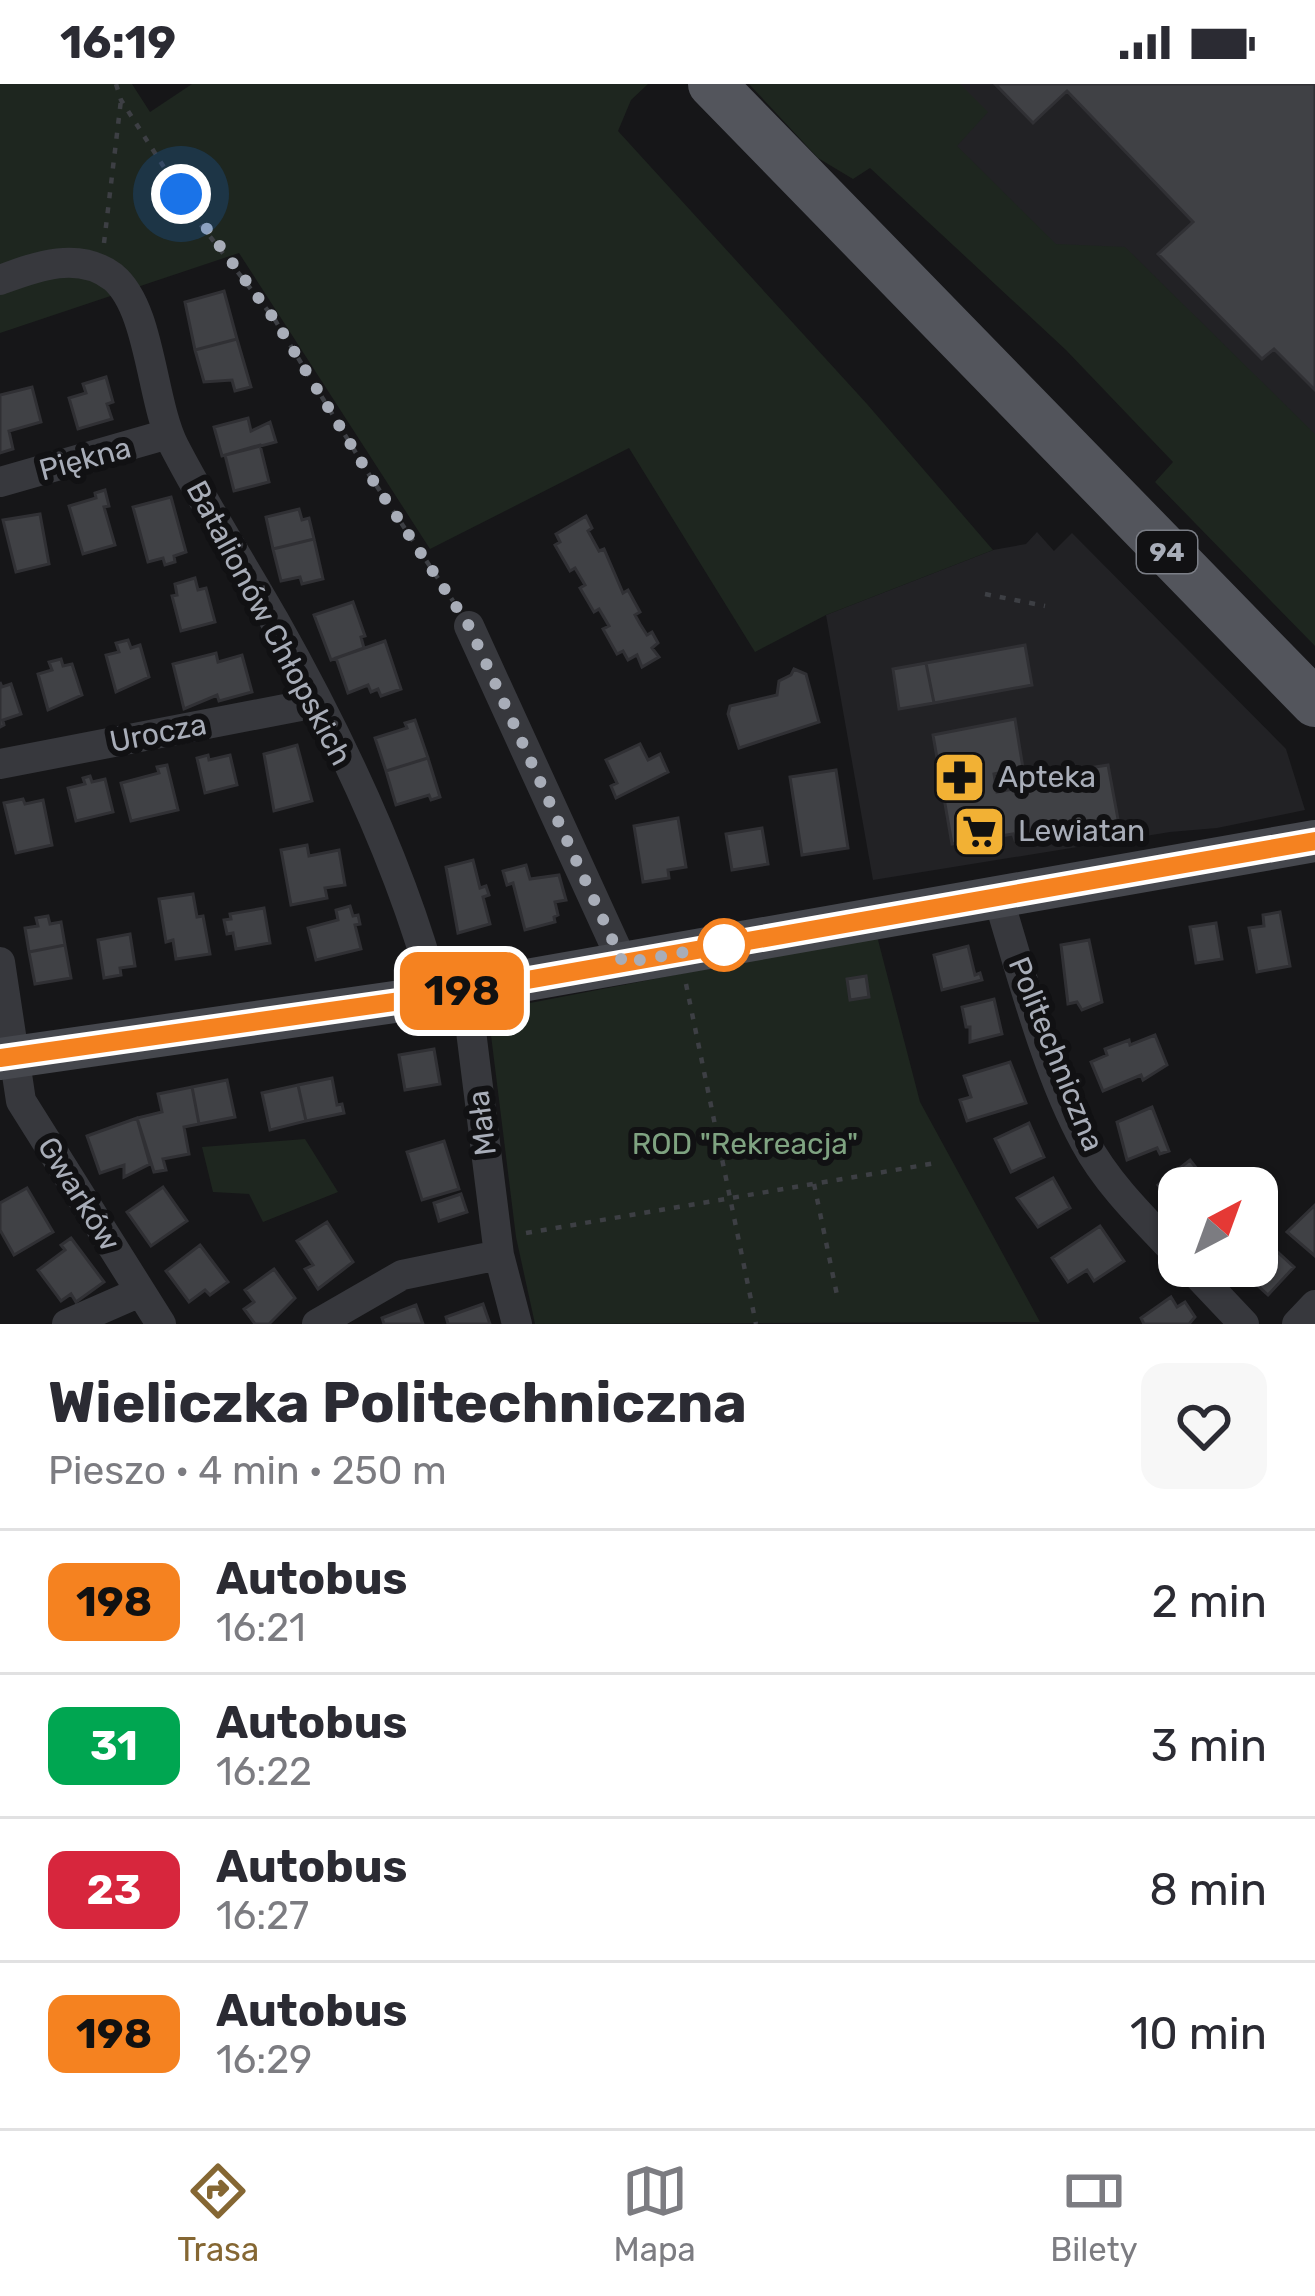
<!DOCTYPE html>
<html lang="pl">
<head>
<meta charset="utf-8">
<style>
	:root { --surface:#fff; --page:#f7f7f7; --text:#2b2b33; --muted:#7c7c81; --line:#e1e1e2; --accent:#856733 }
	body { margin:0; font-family:Rubik,sans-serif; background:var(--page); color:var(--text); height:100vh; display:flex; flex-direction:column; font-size:45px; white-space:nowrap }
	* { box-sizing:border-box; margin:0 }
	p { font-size:39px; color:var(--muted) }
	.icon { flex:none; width:66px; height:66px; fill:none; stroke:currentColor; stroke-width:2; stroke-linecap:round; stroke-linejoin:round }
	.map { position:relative; height:1240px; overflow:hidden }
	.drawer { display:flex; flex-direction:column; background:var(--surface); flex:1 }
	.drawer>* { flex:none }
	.badge { padding:0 24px; border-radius:18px; font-size:42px; line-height:78px }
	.needle { width:78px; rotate:41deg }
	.buttons { position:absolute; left:1158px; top:1083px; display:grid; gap:24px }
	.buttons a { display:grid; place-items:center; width:120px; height:120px; border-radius:24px; background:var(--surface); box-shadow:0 3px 9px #0004; font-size:60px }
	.you { position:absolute; width:60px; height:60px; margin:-30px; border:9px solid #fff; border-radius:50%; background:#1a73e8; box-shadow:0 0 0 18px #1a73e833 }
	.map>.badge { position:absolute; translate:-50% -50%; box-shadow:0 0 0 6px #fff }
	.round { display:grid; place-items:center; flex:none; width:126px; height:126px; border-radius:24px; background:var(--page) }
	.summary { display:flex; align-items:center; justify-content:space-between; height:204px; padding:0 48px }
	h1 { font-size:57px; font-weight:700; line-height:90px }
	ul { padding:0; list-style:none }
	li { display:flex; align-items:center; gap:36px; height:144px; padding:0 48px; border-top:3px solid var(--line) }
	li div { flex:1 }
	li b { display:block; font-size:45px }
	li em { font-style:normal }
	li .badge { min-width:132px; font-weight:700; text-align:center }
	.status { display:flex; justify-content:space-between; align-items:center; height:84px; padding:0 60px; background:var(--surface); direction:ltr }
	.status svg { height:33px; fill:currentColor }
	.tabs { display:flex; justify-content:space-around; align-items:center; height:168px; border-top:3px solid var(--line); background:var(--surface); font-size:33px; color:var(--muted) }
	.tabs a { display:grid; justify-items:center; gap:6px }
	.tabs .on { color:var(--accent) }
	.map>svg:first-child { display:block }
	.built { fill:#222225 }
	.green { fill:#1e261f }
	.building { fill:#404145; stroke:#303034; stroke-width:3 }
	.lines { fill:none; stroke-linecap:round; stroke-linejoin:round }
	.path { stroke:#3d3f44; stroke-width:4.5; stroke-dasharray:6 9; stroke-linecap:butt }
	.street { stroke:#37383d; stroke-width:30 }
	.secondary { stroke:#45474d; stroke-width:42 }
	.primary { stroke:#53555c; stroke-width:48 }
	.line-casing { stroke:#fff; stroke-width:27 }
	.line { stroke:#f58220; stroke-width:18 }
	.walk { stroke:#a8adb8; stroke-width:12; stroke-dasharray:0 21.6 }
	.stop-dot { fill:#fff; stroke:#f58220; stroke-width:6 }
	.labels { text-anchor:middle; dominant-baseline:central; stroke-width:12; stroke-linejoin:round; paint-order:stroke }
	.shield { fill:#111113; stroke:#7b7e86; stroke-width:3 }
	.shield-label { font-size:27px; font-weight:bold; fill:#a8adb8 }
	.street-label { font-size:30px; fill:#a8adb8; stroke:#111113 }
	.poi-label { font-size:30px; fill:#a8adb8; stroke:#111113; text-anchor:start }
	.park-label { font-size:30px; fill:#7fa381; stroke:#111113 }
</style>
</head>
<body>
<div class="status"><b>16:19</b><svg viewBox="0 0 49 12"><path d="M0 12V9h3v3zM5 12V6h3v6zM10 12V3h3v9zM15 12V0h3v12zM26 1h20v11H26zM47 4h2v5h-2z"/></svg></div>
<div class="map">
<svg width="1315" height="1240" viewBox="0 0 1315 1240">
	<rect width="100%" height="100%" fill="#161618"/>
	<path class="built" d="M863 0H1315V356L1078 218Z
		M1037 448 1054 467 1072 449 1286 665 1305 726 1217 744 1170 748 873 796 826 531 993 466 1026 460Z"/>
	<path class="green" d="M0 0H132L150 28 192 0H648L631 16 618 47 867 320 993 466 826 531 755 568 629 364 430 465 239 169 0 249Z
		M749 0H960L988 28 957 62 1056 160 1125 163 1315 350V562L1155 398 1173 378 1066 266 870 84 853 95 818 74Z
		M877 852 920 1018 1040 1238 535 1240 516 1153 488 927Z
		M305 1055 338 1108 263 1138 249 1110 213 1108 202 1063Z"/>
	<path class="building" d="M995 0H1315V306L1274 265 1262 275 1158 170 1193 138 1067 7 1033 39Z
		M224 207 237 255 195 266 185 218Z
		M237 255 251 303 235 307 232 296 204 298 195 266Z
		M106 293 113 318 107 320 112 335 78 345 69 314 86 309 83 300Z
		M32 303 41 338 9 347 13 365 0 369V311Z
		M248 334 251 347 270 338 276 358 222 372 214 343Z
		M260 361 269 398 234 407 225 371Z
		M105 406 109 422 104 423 115 461 83 470 69 422 96 414 95 409Z
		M171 413 186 468 174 472 175 478 165 481 163 474 148 478 133 423Z
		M299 425 302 436 309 434 314 455 273 465 266 433Z
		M40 430 49 480 16 488 3 436Z
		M586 432 592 444 588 447 599 467 604 465 623 509 628 506 640 528 635 531 640 540 647 551 652 548 658 559 652 564 659 573 642 583 637 571 628 576 623 567 617 570 603 545 609 542 599 525 594 528 580 504 585 501 575 484 570 487 555 461 560 458 556 450Z
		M314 455 323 495 302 500 300 493 281 497 273 465Z
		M195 494 198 506 206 504 215 538 181 547 172 512 177 511 175 500Z
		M353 518 365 552 361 553 364 564 331 576 314 531Z
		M128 556 131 564 140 561 149 593 116 608 106 571 119 568 116 559Z
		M385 557 401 605 381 612 378 605 371 608 368 601 348 609 336 574Z
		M1025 561 1032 601 934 619 926 579Z
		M216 569 218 578 242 571 252 608 219 617 217 611 184 625 173 580Z
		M61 575 63 582 72 580 82 611 48 626 38 590 52 586 49 578Z
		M926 579 934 619 899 625 893 585Z
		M794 585 806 590 819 638 739 664 728 630 730 622 777 611 779 597 791 591Z
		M0 598 2 603 11 600 21 630 3 636 4 641 0 643Z
		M1015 635 1023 684 994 690 997 708 1077 694 1076 686 1108 681 1120 746 1087 752 1086 744 1015 756 1013 750 952 760 933 651Z
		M415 636 428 674 386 687 375 654 407 644 405 639Z
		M640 660 648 676 660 670 668 688 616 714 611 702 617 699 606 676Z
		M297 661 312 717 274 727 264 670Z
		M208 671 209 676 230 671 237 701 205 709 197 674Z
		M428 674 440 713 431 716 429 711 396 721 386 687Z
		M167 681 178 726 131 737 121 699 159 689 157 683Z
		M836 686 848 764 802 771 790 693Z
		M90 692 92 698 105 695 113 728 76 737 68 704 85 700 83 694Z
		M23 715 25 720 43 716 52 761 16 769 4 719Z
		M678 734 686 783 668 786 669 794 643 798 634 742Z
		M762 744 768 780 732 786 726 750Z
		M307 761 309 772 339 766 345 801 325 804 327 814 291 821 281 766Z
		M473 776 480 804 486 802 489 811 483 813 490 840 458 849 446 783Z
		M526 781 530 795 559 791 566 816 555 818 558 831 554 833 555 838 525 846 513 799 507 801 503 787Z
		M193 810 197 833 203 832 210 870 176 875 173 856 166 858 159 815Z
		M350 822 353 832 358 831 360 840 355 841 361 865 316 876 308 844 338 836 336 826Z
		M264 824 270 859 236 865 233 849 227 850 224 836 231 835 230 830Z
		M1280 828 1290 882 1257 888 1249 844 1264 842 1263 831Z
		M48 832 50 840 61 838 65 861 29 868 25 844 38 842 36 834Z
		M1216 839 1222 875 1196 879 1190 843Z
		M130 850 135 882 120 884 121 891 104 894 98 856Z
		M1089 856 1102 918 1082 926 1077 918 1068 920 1061 861Z
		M65 861 71 894 35 900 29 868Z
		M968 862 975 891 980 889 982 896 942 906 934 871Z
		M866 892 869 913 850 916 847 895Z
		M994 915 1002 950 970 958V943H966L962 923Z
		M1155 951 1167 981 1143 996 1141 991 1103 1007 1091 978 1107 971 1105 965 1129 956 1130 961Z
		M434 965 440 1000 405 1006 399 971Z
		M1010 978 1026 1019 967 1037 960 1016 971 1013 964 992Z
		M332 994 337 1021 342 1020 344 1029 306 1037 298 1001Z
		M227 996 235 1033 199 1040 192 1003Z
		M298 1001 306 1037 270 1046 262 1009Z
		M192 1003 199 1040 184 1043 189 1070 163 1075 166 1086 154 1088 137 1034 162 1028 158 1010Z
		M1152 1023 1169 1067 1160 1070 1157 1064 1127 1076 1117 1038Z
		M137 1034 150 1080 124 1093V1081L100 1089 87 1052Z
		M1029 1039 1044 1073 1011 1088 995 1055Z
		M444 1057 459 1105 422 1116 407 1068Z
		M1190 1076 1212 1104H1179V1128L1158 1101Z
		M1053 1094 1070 1124 1038 1143 1017 1114Z
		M163 1103 187 1137 151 1162 127 1128Z
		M27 1104 53 1148 14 1171 0 1146V1119Z
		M461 1110 467 1128 439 1137 434 1119Z
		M1315 1121V1172L1287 1148Z
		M327 1138 353 1178 318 1205 305 1185 313 1181 297 1157Z
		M1100 1142 1124 1177 1094 1197 1087 1186 1068 1198 1052 1174Z
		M1257 1149 1294 1183 1268 1211 1236 1182H1257Z
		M71 1154 104 1198 76 1218 71 1210 61 1217 38 1186 65 1166 61 1161Z
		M200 1161 228 1198 210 1211 205 1206 189 1218 166 1187Z
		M274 1185 295 1214 269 1240H255L244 1225 254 1218 245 1206Z
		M1171 1213 1177 1223 1185 1218 1195 1233 1189 1240H1144L1141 1234Z
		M483 1220 490 1240H448L446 1233Z
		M416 1221 423 1240H384L382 1234Z"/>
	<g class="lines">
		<path class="path" d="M116 0 121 16 201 141 275 236 370 392 453 517
			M104 159 121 16
			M985 510 1045 522
			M686 900 756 1240
			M814 1100 837 1211
			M526 1149 936 1079"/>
		<path class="street" d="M0 196C35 183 78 166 113 193 151 224 151 317 174 362 205 422 241 478 274 536 340 653 402 782 436 912
			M0 398 168 350
			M469 542 623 879
			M0 680 316 619
			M998 813C1021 888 1047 989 1085 1058 1108 1101 1145 1136 1179 1172
			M0 878 21 1017 161 1240
			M466 907 499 1171 517 1240
			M1189 1182 1244 1240
			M67 1240 140 1208
			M317 1240 402 1191 499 1171
			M1297 1240 1315 1221"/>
		<path class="secondary" d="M0 975 436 912 1315 757"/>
		<path class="primary" d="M712 0 1315 619"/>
	</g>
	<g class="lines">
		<defs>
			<path id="line" d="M0 974 436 912 1315 757"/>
		</defs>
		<use href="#line" class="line-casing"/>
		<use href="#line" class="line"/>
		<path class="walk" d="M181 110 275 236 370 392 469 542 623 879 724 861"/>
	</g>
	<defs>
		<symbol id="pharmacy-square" viewBox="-11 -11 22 22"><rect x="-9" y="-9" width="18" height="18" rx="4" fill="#f2b134" stroke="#111113"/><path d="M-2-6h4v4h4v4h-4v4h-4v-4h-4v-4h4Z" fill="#111"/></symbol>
		<symbol id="supermarket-square" viewBox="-11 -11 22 22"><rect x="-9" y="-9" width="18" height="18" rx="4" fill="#f2b134" stroke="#111113"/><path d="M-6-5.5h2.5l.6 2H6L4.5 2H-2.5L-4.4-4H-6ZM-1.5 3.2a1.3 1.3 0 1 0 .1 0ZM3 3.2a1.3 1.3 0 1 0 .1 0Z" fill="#111"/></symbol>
	</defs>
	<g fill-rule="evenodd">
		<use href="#pharmacy-square" x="930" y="664" width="59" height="59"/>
		<use href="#supermarket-square" x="950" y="718" width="59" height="59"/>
	</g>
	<circle class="stop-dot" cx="724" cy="861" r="24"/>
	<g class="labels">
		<rect class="shield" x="1137" y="447" width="60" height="42" rx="9"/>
		<g class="shield-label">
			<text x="1167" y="468">94</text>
		</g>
		<g class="street-label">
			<text transform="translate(85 375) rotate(-15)">Piękna</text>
			<text transform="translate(269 539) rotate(62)">Batalionów Chłopskich</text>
			<text transform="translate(158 649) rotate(-11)">Urocza</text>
			<text transform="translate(1056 970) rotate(68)">Politechniczna</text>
			<text transform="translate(482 1039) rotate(-97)">Mała</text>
			<text transform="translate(79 1110) rotate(58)">Gwarków</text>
		</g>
		<g class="poi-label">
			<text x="998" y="693">Apteka</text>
			<text x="1018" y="747">Lewiatan</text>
		</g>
		<g class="park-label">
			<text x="745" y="1060">ROD "Rekreacja"</text>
		</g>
	</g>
</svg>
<div class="buttons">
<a><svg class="needle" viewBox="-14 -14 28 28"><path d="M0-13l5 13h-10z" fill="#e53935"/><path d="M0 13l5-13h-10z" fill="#7c7c81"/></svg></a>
</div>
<div class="you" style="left:181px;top:110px"></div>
<b class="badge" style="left:462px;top:907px;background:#f58220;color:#111">198</b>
</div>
<section class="drawer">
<div class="summary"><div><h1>Wieliczka Politechniczna</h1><p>Pieszo · 4 min · 250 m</p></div><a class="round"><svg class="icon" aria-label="heart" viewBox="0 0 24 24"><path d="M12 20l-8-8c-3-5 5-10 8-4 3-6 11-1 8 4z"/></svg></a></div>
<ul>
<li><span class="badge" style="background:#f58220;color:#111">198</span><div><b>Autobus</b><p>16:21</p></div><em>2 min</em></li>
<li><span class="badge" style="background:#00a651;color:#fff">31</span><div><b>Autobus</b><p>16:22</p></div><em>3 min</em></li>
<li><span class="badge" style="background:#d7263d;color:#fff">23</span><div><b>Autobus</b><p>16:27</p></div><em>8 min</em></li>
<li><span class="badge" style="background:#f58220;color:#111">198</span><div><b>Autobus</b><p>16:29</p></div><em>10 min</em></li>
</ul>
</section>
<nav class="tabs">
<a class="on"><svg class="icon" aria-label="directions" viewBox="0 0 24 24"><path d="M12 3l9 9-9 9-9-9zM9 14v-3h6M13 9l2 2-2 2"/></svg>Trasa</a>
<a><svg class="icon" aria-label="map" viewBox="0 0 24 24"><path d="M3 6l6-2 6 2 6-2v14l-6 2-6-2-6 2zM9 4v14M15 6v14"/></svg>Mapa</a>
<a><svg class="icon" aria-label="tickets" viewBox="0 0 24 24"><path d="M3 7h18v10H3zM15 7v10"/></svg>Bilety</a>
</nav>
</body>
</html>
